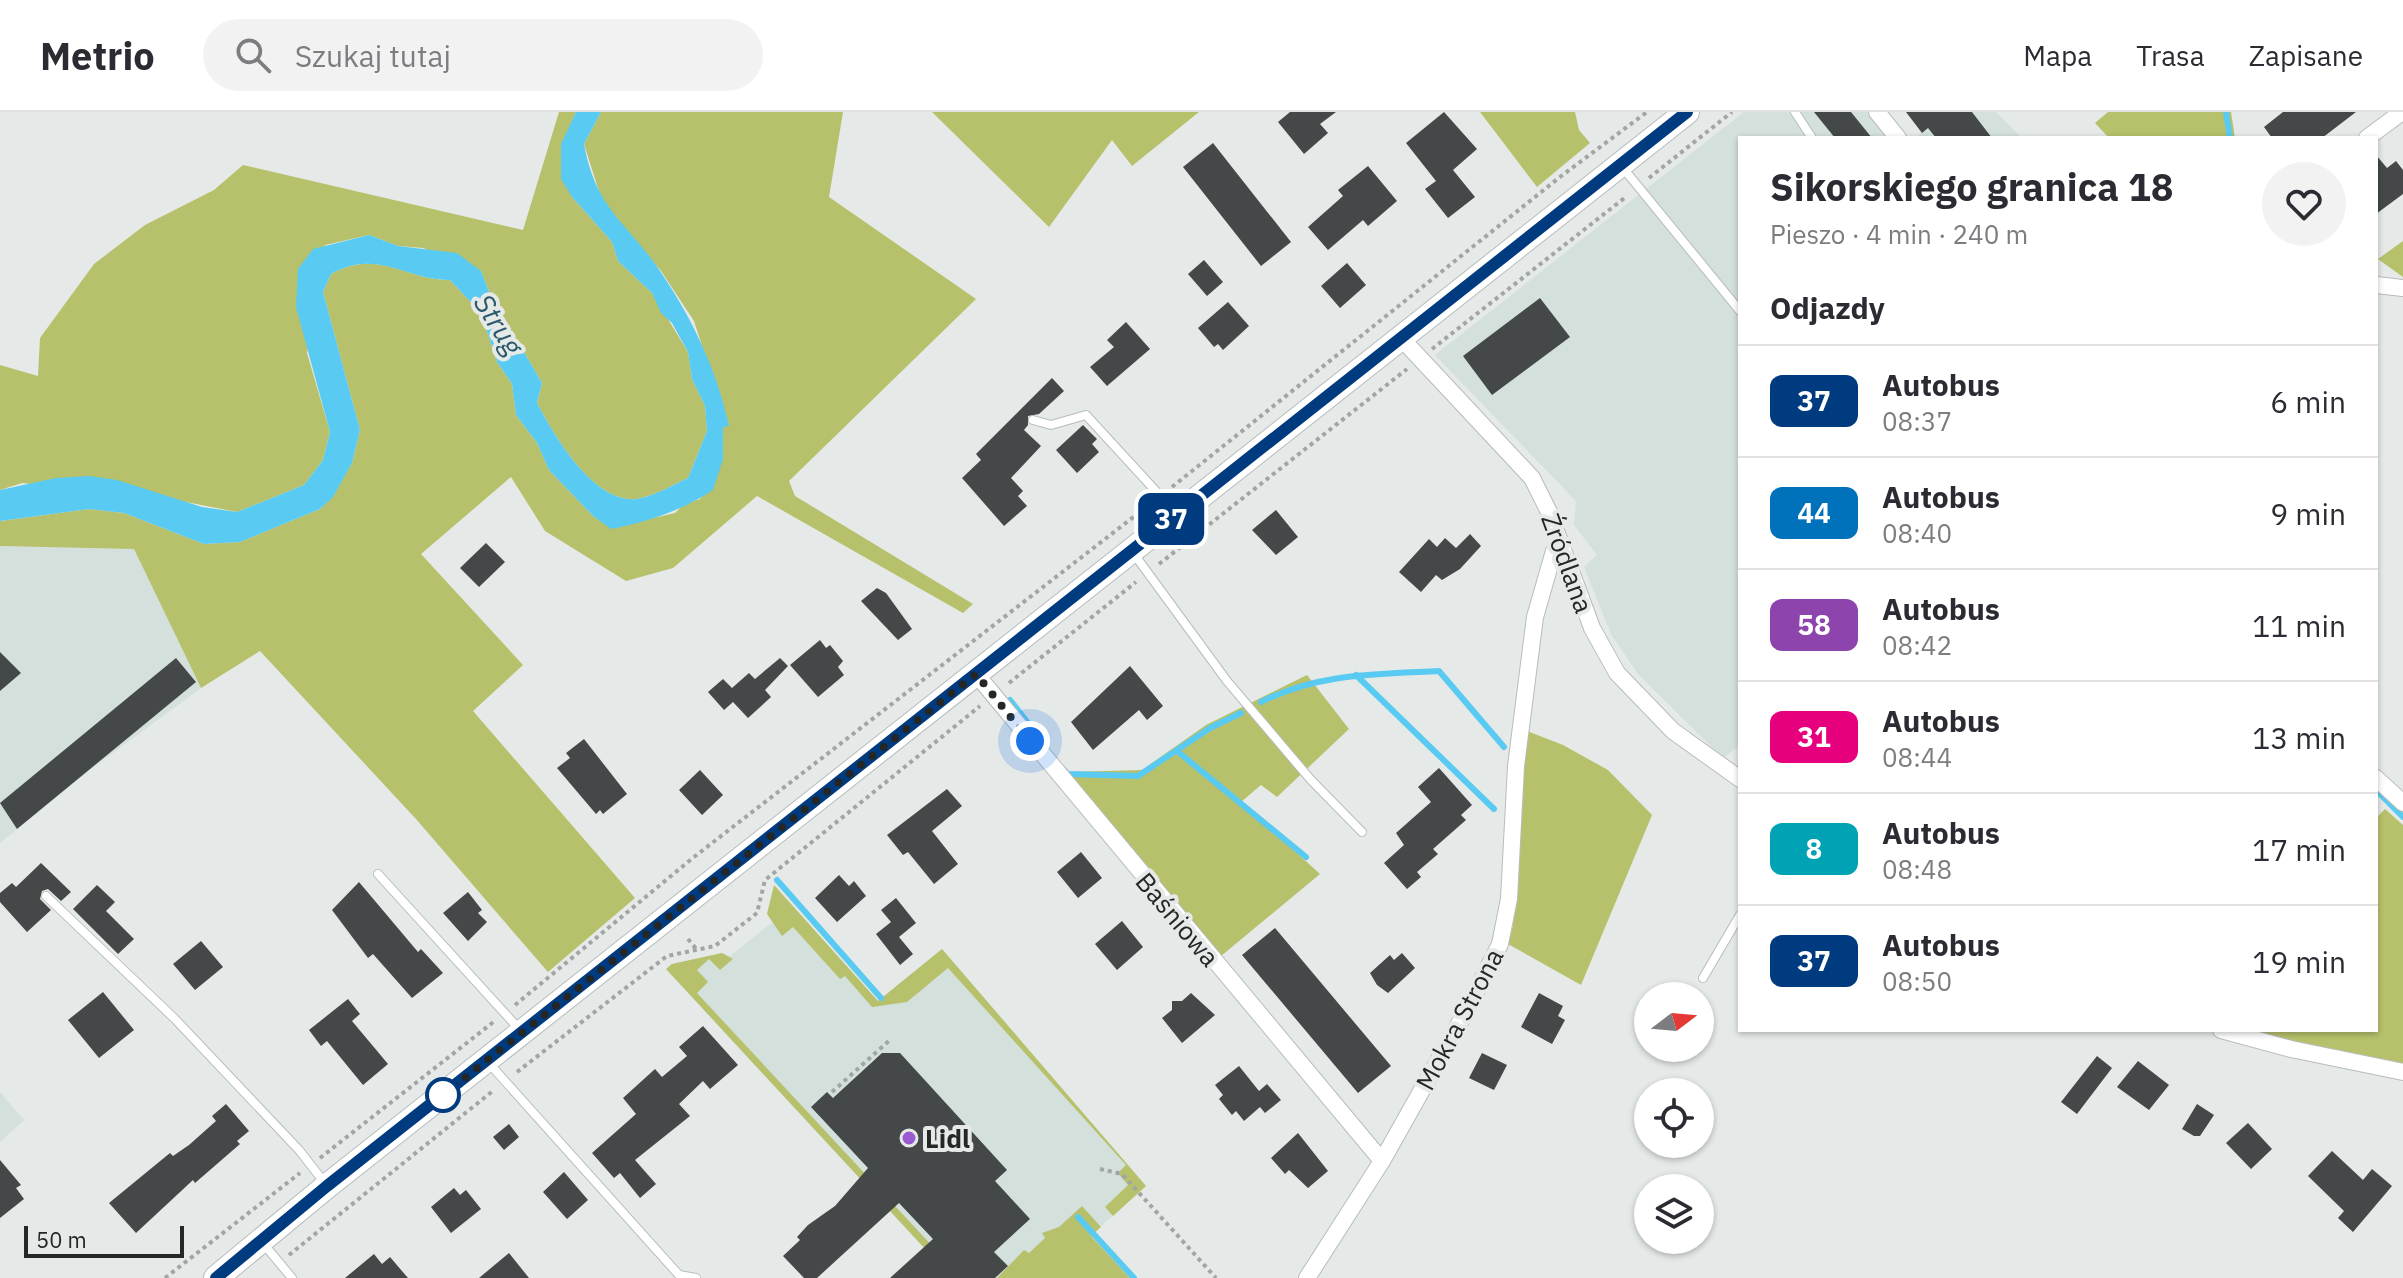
<!DOCTYPE html>
<html lang="pl">
<head>
<meta charset="utf-8">
<style>
	:root { --surface:#fff; --page:#f2f2f3; --text:#2b2b33; --muted:#7c7c81; --line:#e1e1e2 }
	body { margin:0; font-family:"IBM Plex Sans",sans-serif; background:var(--page); color:var(--text); height:100vh; display:flex; flex-direction:column; font-size:30px; white-space:nowrap }
	* { box-sizing:border-box; margin:0 }
	p { font-size:26px; color:var(--muted) }
	.icon { flex:none; width:44px; height:44px; fill:none; stroke:currentColor; stroke-width:2; stroke-linecap:round; stroke-linejoin:round }
	.map { position:relative; flex:1; overflow:hidden }
	.panel { position:absolute; left:1738px; top:24px; width:640px; height:896px; display:flex; flex-direction:column; background:var(--surface); border-radius:0px; box-shadow:0 2px 6px #0004 }
	.panel>* { flex:none }
	.badge { padding:0 16px; border-radius:12px; font-size:28px; line-height:52px }
	.needle { width:52px; rotate:74deg }
	.buttons { position:absolute; left:1634px; top:870px; display:grid; gap:16px }
	.buttons a { display:grid; place-items:center; width:80px; height:80px; border-radius:50%; background:var(--surface); box-shadow:0 2px 6px #0004; font-size:40px }
	.scale { position:absolute; left:24px; bottom:20px; width:160px; box-sizing:border-box; padding-left:8px; border:4px solid #252726; border-top:0; font-size:22px; line-height:28px; white-space:nowrap; color:#252726; -webkit-text-stroke:6px #e5e9e7; paint-order:stroke }
	.you { position:absolute; width:40px; height:40px; margin:-20px; border:6px solid #fff; border-radius:50%; background:#1a73e8; box-shadow:0 0 0 12px #1a73e833 }
	.map>.badge { position:absolute; translate:-50% -50%; box-shadow:0 0 0 4px #fff }
	h2 { padding:0 32px; font-size:30px; line-height:72px }
	.round { display:grid; place-items:center; flex:none; width:84px; height:84px; border-radius:42px; background:var(--page) }
	.overview { display:flex; align-items:center; justify-content:space-between; height:136px; padding:0 32px }
	h1 { font-size:38px; font-weight:800; line-height:60px }
	ul { padding:0; list-style:none }
	li { display:flex; align-items:center; gap:24px; height:112px; padding:0 32px; border-top:2px solid var(--line) }
	li div { flex:1 }
	li b { display:block; font-size:30px }
	li em { font-style:normal }
	li .badge { min-width:88px; font-weight:700; text-align:center }
	header { display:flex; align-items:center; gap:48px; box-sizing:border-box; height:112px; padding:0 40px; background:var(--surface); border-bottom:2px solid var(--line) }
	header strong { font-size:38px }
	nav { display:flex; gap:44px; margin-inline-start:auto; font-size:28px }
	.search { width:560px; height:72px; background:var(--page); display:flex; align-items:center; gap:20px; box-sizing:border-box; padding:0 28px; border-radius:44px; color:var(--muted); font-size:30px }
	.map>svg:first-child { display:block }
	.built { fill:#d4e0db }
	.green { fill:#b7c16b }
	.water { fill:#59caf1 }
	.lines { fill:none; stroke-linecap:round; stroke-linejoin:round }
	.stream { stroke:#59caf1; stroke-width:6 }
	.building { fill:#444848 }
	.lane-casing { stroke:#b8bcbb; stroke-width:10 }
	.street-casing { stroke:#b8bcbb; stroke-width:18 }
	.secondary-casing { stroke:#b8bcbb; stroke-width:26 }
	.path { stroke:#a2a5a3; stroke-width:4; stroke-dasharray:4 4; stroke-linecap:butt }
	.lane { stroke:#fff; stroke-width:8 }
	.street { stroke:#fff; stroke-width:16 }
	.secondary { stroke:#fff; stroke-width:24 }
	.line-casing { stroke:#fff; stroke-width:18 }
	.line { stroke:#003b80; stroke-width:12 }
	.walk { stroke:#252726; stroke-width:8; stroke-dasharray:0 14.4 }
	.stop-dot { fill:#fff; stroke:#003b80; stroke-width:4 }
	.poi-dot { fill:#9a5bd2; stroke:#e5e9e7; stroke-width:3 }
	.labels { text-anchor:middle; dominant-baseline:central; stroke-width:8; stroke-linejoin:round; paint-order:stroke }
	.street-label { font-size:26px; fill:#252726; stroke:#e5e9e7 }
	.poi-label { font-size:26px; font-weight:bold; fill:#252726; stroke:#e5e9e7; text-anchor:start }
	.water-label { font-size:28px; font-style:italic; fill:#2a596a; stroke:#e5e9e7 }
</style>
</head>
<body>
<header>
<strong>Metrio</strong>
<div class="search"><svg class="icon" aria-label="search" viewBox="0 0 24 24"><circle cx="10" cy="10" r="6"/><path d="M15 15l6 6"/></svg>Szukaj tutaj</div>
<nav><a>Mapa</a><a>Trasa</a><a>Zapisane</a></nav>
</header>
<div class="map">
<svg width="2403" height="1166" viewBox="0 0 2403 1166">
	<rect width="100%" height="100%" fill="#e5e9e7"/>
	<path class="built" d="M1744 0H1867L1888 26H1740V633L1723 646 1638 562 1611 522 1584 455 1597 443 1574 413 1576 389 1435 243Z
		M1948 0H1996L2022 26H1915Z
		M0 434 134 436 201 576 87 660 0 731Z
		M774 773 878 889 942 837 1146 1074 1091 1123 1028 1166H952L666 857 672 852 722 841 730 844 773 810 767 802Z
		M0 980 24 1008 0 1030Z"/>
	<path class="green" d="M559 0H576L570 14 572 85 612 130 618 149 652 181 688 240 692 267 705 294 707 319 688 366C672 373 653 385 636 387 593 391 554 323 537 291L542 271 490 182 481 159 423 136 398 134 369 123 325 133 307 241 330 320 323 348 304 373 237 400 181 389 22 371 0 378V253L38 264 40 226 94 152 145 113 214 78 243 53 523 118Z
		M601 0H843L829 85 976 187 789 369 795 384 973 492 963 501 757 384 673 456 626 469 545 419 511 365 421 442 523 553 473 599 635 786 548 860 416 707 260 539 201 576 134 437 0 434V409L89 397 124 401 204 432 240 430 320 397 333 384 352 351 360 318 323 180 331 162C379 136 404 168 450 168L481 201 497 250 512 272 516 303 537 331 549 358 593 404 611 416 675 401 684 392 700 387 723 347V314H728L694 209 661 159 602 89 584 32Z
		M932 0H1199L1132 54 1112 28 1049 115Z
		M1480 0H1575L1579 18 1590 31 1537 75Z
		M2108 0H2231L2235 26H2109L2095 11Z
		M2403 129V165L2378 147Z
		M1307 563 1349 617 1277 685 1261 673 1241 690 1320 762 1221 844 1068 660 1142 658 1206 613Z
		M1527 619 1563 633 1608 658 1652 703 1581 873 1508 832 1513 814Z
		M2385 697 2403 713V953L2302 933 2252 918H2376V706Z
		M774 773 878 889 942 837 1146 1074 1113 1104 1105 1095 1128 1073 1118 1061 1126 1053 948 856 907 890 872 895 845 864 840 867 793 815 782 824 767 802Z
		M722 841 733 847 720 858 709 847 697 858 708 870 697 881 962 1166H952L666 857 672 852Z
		M1082 1094 1101 1115 1091 1124 1130 1166H997L1024 1138 1029 1141 1045 1126 1042 1121 1059 1115Z"/>
	<path class="water" d="M576 0H601L584 32C596 99 628 110 662 162 693 208 717 259 729 314L723 315V347L713 378C683 398 647 410 611 417L593 404 549 358 537 331 516 303 512 272 497 250 481 201 450 168C404 168 378 136 331 162L323 180 360 318 352 351 333 385 320 397 240 430 204 432 124 401 89 397 0 409V378L56 366 89 364 117 368 202 395 237 400 304 373 323 348 330 320 296 195 298 157 313 137 369 123 398 134 457 141 481 159 490 182 542 271 537 291C554 323 593 391 636 387 653 385 672 373 688 366L707 319 705 294 692 267 688 240 672 211 661 201 652 181 618 149 612 130 572 85 561 67V32Z"/>
	<g class="lines">
		<path class="stream" d="M2226 0 2230 26
			M1356 563 1494 697
			M1010 588 1043 630
			M1261 590C1318 561 1377 562 1439 559L1504 635
			M1177 639 1306 745
			M1064 658 1068 662 1138 664 1210 616 1241 601
			M2376 678 2403 705
			M777 768 881 886
			M1078 1105 1134 1166"/>
	</g>
	<path class="building" d="M1290 0H1336L1320 12 1328 21 1304 42 1278 10Z
		M1444 0 1477 37 1453 58 1475 85 1448 106 1425 77 1436 69 1406 31Z
		M1814 0H1851L1872 26H1835Z
		M1906 0H1972L1992 26H1936L1928 16 1922 21Z
		M2283 0H2356L2322 26H2272L2264 15Z
		M1213 31 1291 130 1261 154 1183 55Z
		M2376 43 2387 56 2396 49 2403 58V82L2376 102Z
		M1368 54 1397 89 1368 114 1363 108 1328 138 1308 115 1343 84 1338 78Z
		M1204 148 1223 170 1207 184 1188 162Z
		M1347 151 1366 173 1340 196 1321 174Z
		M1540 186 1570 225 1492 283 1463 244Z
		M1228 190 1249 214 1223 238 1218 232 1214 235 1198 216Z
		M1126 210 1150 237 1107 274 1090 255 1114 235 1107 228Z
		M1052 266 1064 279 1039 302 1028 304V313L1024 318 1041 334 1011 366 1023 379 1018 384 1027 394 1004 414 962 366 981 348 976 342Z
		M1083 313 1097 327 1092 332 1099 340 1077 361 1056 338Z
		M1276 398 1298 425 1276 443 1252 418Z
		M1470 422 1481 434 1460 457 1442 468 1436 463 1421 480 1399 460 1429 427 1437 435 1445 426 1456 436Z
		M486 431 505 450 479 475 460 456Z
		M877 476 886 481 912 517 898 528 861 489Z
		M820 528 826 536 830 533 843 549 838 555 844 563 818 585 790 553Z
		M0 540 21 561 0 579Z
		M176 546 196 570 17 717 0 691Z
		M780 546 788 554 765 578 771 585 748 606 733 590 724 598 708 580 723 567 732 576 749 561 755 567Z
		M1130 554 1163 594 1147 608 1139 598 1093 638 1071 610Z
		M584 627 627 682 603 702 600 698 596 702 557 656 570 646 566 641Z
		M1439 656 1472 693 1461 703 1466 708 1433 737 1438 742 1417 760 1421 765 1407 777 1384 751 1404 733 1396 721 1431 690 1418 675Z
		M700 658 723 683 702 703 679 678Z
		M947 677 962 694 932 719 958 752 934 772 908 740 903 743 887 723Z
		M1081 740 1102 766 1078 786 1057 760Z
		M41 751 71 780 61 789 48 777 42 779 40 787 51 798 27 820 0 790V781L12 771 16 775Z
		M839 763 849 774 854 769 866 784 837 810 815 786Z
		M359 770 418 840 421 837 443 861 412 886 373 842 368 846 332 798Z
		M97 773 115 790 106 799 134 827 118 842 73 797Z
		M468 780 482 798 478 801 487 810 468 829 443 801Z
		M896 786 916 811 899 825 913 842 900 853 876 822 891 810 881 798Z
		M1122 809 1143 835 1117 858 1095 832Z
		M1275 816 1391 954 1358 981 1242 843Z
		M201 829 223 855 195 878 173 852Z
		M1402 841 1415 856 1388 881 1377 873 1370 861 1390 843 1394 848Z
		M103 880 134 918 99 946 68 908Z
		M1191 881 1215 903 1182 931 1162 906 1172 898V889H1182Z
		M1539 881 1563 894 1558 904 1565 908 1552 932 1521 915Z
		M348 887 360 902 352 909 388 952 363 973 327 929 321 934 309 918Z
		M703 914 738 953 710 977 703 969 679 992 690 1004 635 1048 656 1072 640 1086 620 1061 614 1066 592 1041 636 1002 623 986 655 957 662 965 687 944 679 935Z
		M882 941H900L1007 1058 995 1069 1030 1107 994 1140 1008 1154 995 1166H890L933 1127 899 1091 817 1166H804L783 1144 800 1128 797 1125 808 1113 835 1094 868 1056 811 995 827 980 833 986Z
		M1482 941 1507 953 1494 978 1469 966Z
		M2097 944 2112 956 2077 1002 2061 990Z
		M2138 949 2169 973 2149 998 2117 975Z
		M1239 954 1259 979 1267 972 1281 988 1265 1001 1260 995 1244 1009 1236 999 1232 1003 1219 987 1223 983 1215 973Z
		M226 992 249 1019 237 1029 240 1032 195 1071 193 1068 136 1121 109 1091 170 1041 173 1044 189 1033 216 1009 212 1004Z
		M2197 992 2214 1003 2200 1024H2194L2182 1017Z
		M2248 1011 2272 1037 2251 1057 2226 1031Z
		M509 1012 519 1025 504 1038 493 1025Z
		M1298 1021 1328 1059 1308 1076 1289 1058 1285 1062 1271 1046Z
		M2332 1039 2363 1068 2372 1057 2392 1074 2353 1120 2338 1106 2344 1099 2308 1064Z
		M0 1048 21 1073 16 1076 24 1087 0 1106Z
		M564 1060 588 1088 567 1107 543 1080Z
		M454 1076 460 1083 466 1078 481 1097 451 1121 431 1095Z
		M509 1141 529 1166H479Z
		M374 1142 382 1152 390 1145 408 1166H345Z"/>
	<g class="lines">
		<defs>
			<path id="lane" d="M1795 0 1812 26
				M1623 56 1740 199
				M1033 308 1051 313 1086 303 1176 401
				M1134 442 1227 569 1311 668 1362 720
				M378 762 520 918
				M46 784 175 907 299 1038 324 1070
				M1703 866 1740 803
				M487 949 679 1163 696 1166
				M262 1130 292 1166"/>
			<path id="street" d="M1877 0 1898 26
				M2367 26 2402 0
				M2376 173 2403 176
				M1401 226 1532 366 1549 400 1592 516 1617 561 1673 619 1740 667
				M976 562 1382 1049
				M2376 666 2403 691
				M2221 918 2291 937 2403 960
				M1307 1166 1382 1049 1468 896 1500 832 1509 787 1516 654 1535 505 1554 439 1562 434"/>
			<path id="secondary" d="M216 1166 327 1074 1687 0"/>
		</defs>
		<use href="#lane" class="lane-casing"/>
		<use href="#street" class="street-casing"/>
		<use href="#secondary" class="secondary-casing"/>
		<path class="path" d="M1649 66 1732 0
			M1432 237 1627 84
			M1172 375 1560 65 1647 0
			M1159 452 1407 257
			M1009 571 1136 470
			M688 827 698 839
			M515 893 694 745 1149 393
			M517 960 667 844 715 834 757 801 765 768 980 594
			M832 980 891 927
			M320 1046 496 908
			M1100 1057 1122 1062 1216 1166
			M289 1143 494 978
			M165 1166 300 1061"/>
		<use href="#lane" class="lane"/>
		<use href="#street" class="street"/>
		<use href="#secondary" class="secondary"/>
	</g>
	<g class="lines">
		<defs>
			<path id="line" d="M216 1166 327 1074 1687 0"/>
		</defs>
		<use href="#line" class="line-casing"/>
		<use href="#line" class="line"/>
		<path class="walk" d="M443 983 976 562 1030 629"/>
	</g>
	<circle class="stop-dot" cx="443" cy="983" r="16"/>
	<circle class="poi-dot" cx="909" cy="1026" r="8"/>
	<g class="labels">
		<g class="street-label">
			<text transform="translate(1568 451) rotate(70)">Źródlana</text>
			<text transform="translate(1178 807) rotate(50)">Baśniowa</text>
			<text transform="translate(1459 907) rotate(-62)">Mokra Strona</text>
		</g>
		<g class="poi-label">
			<text x="925" y="1026">Lidl</text>
		</g>
		<g class="water-label">
			<text transform="translate(499 212) rotate(58)">Strug</text>
		</g>
	</g>
</svg>
<div class="buttons">
<a><svg class="needle" viewBox="-14 -14 28 28"><path d="M0-13l5 13h-10z" fill="#e53935"/><path d="M0 13l5-13h-10z" fill="#7c7c81"/></svg></a>
<a><svg class="icon" aria-label="locate" viewBox="0 0 24 24"><circle cx="12" cy="12" r="6"/><path d="M12 2v4M12 18v4M2 12h4M18 12h4"/></svg></a>
<a><svg class="icon" aria-label="layers" viewBox="0 0 24 24"><path d="M12 4l9 5-9 5-9-5zM3 14l9 5 9-5"/></svg></a>
</div>
<div class="scale">50 m</div>
<div class="you" style="left:1030px;top:629px"></div>
<b class="badge" style="left:1171px;top:407px;background:#003b80;color:#fff">37</b>
<section class="panel">
<div class="overview"><div><h1>Sikorskiego granica 18</h1><p>Pieszo · 4 min · 240 m</p></div><a class="round"><svg class="icon" aria-label="heart" viewBox="0 0 24 24"><path d="M12 20l-8-8c-3-5 5-10 8-4 3-6 11-1 8 4z"/></svg></a></div>
<h2>Odjazdy</h2>
<ul>
<li><span class="badge" style="background:#003b80;color:#fff">37</span><div><b>Autobus</b><p>08:37</p></div><em>6 min</em></li>
<li><span class="badge" style="background:#0072bc;color:#fff">44</span><div><b>Autobus</b><p>08:40</p></div><em>9 min</em></li>
<li><span class="badge" style="background:#8e44ad;color:#fff">58</span><div><b>Autobus</b><p>08:42</p></div><em>11 min</em></li>
<li><span class="badge" style="background:#e6007e;color:#fff">31</span><div><b>Autobus</b><p>08:44</p></div><em>13 min</em></li>
<li><span class="badge" style="background:#00a3b4;color:#fff">8</span><div><b>Autobus</b><p>08:48</p></div><em>17 min</em></li>
<li><span class="badge" style="background:#003b80;color:#fff">37</span><div><b>Autobus</b><p>08:50</p></div><em>19 min</em></li>
</ul>
</section>
</div>
</body>
</html>
